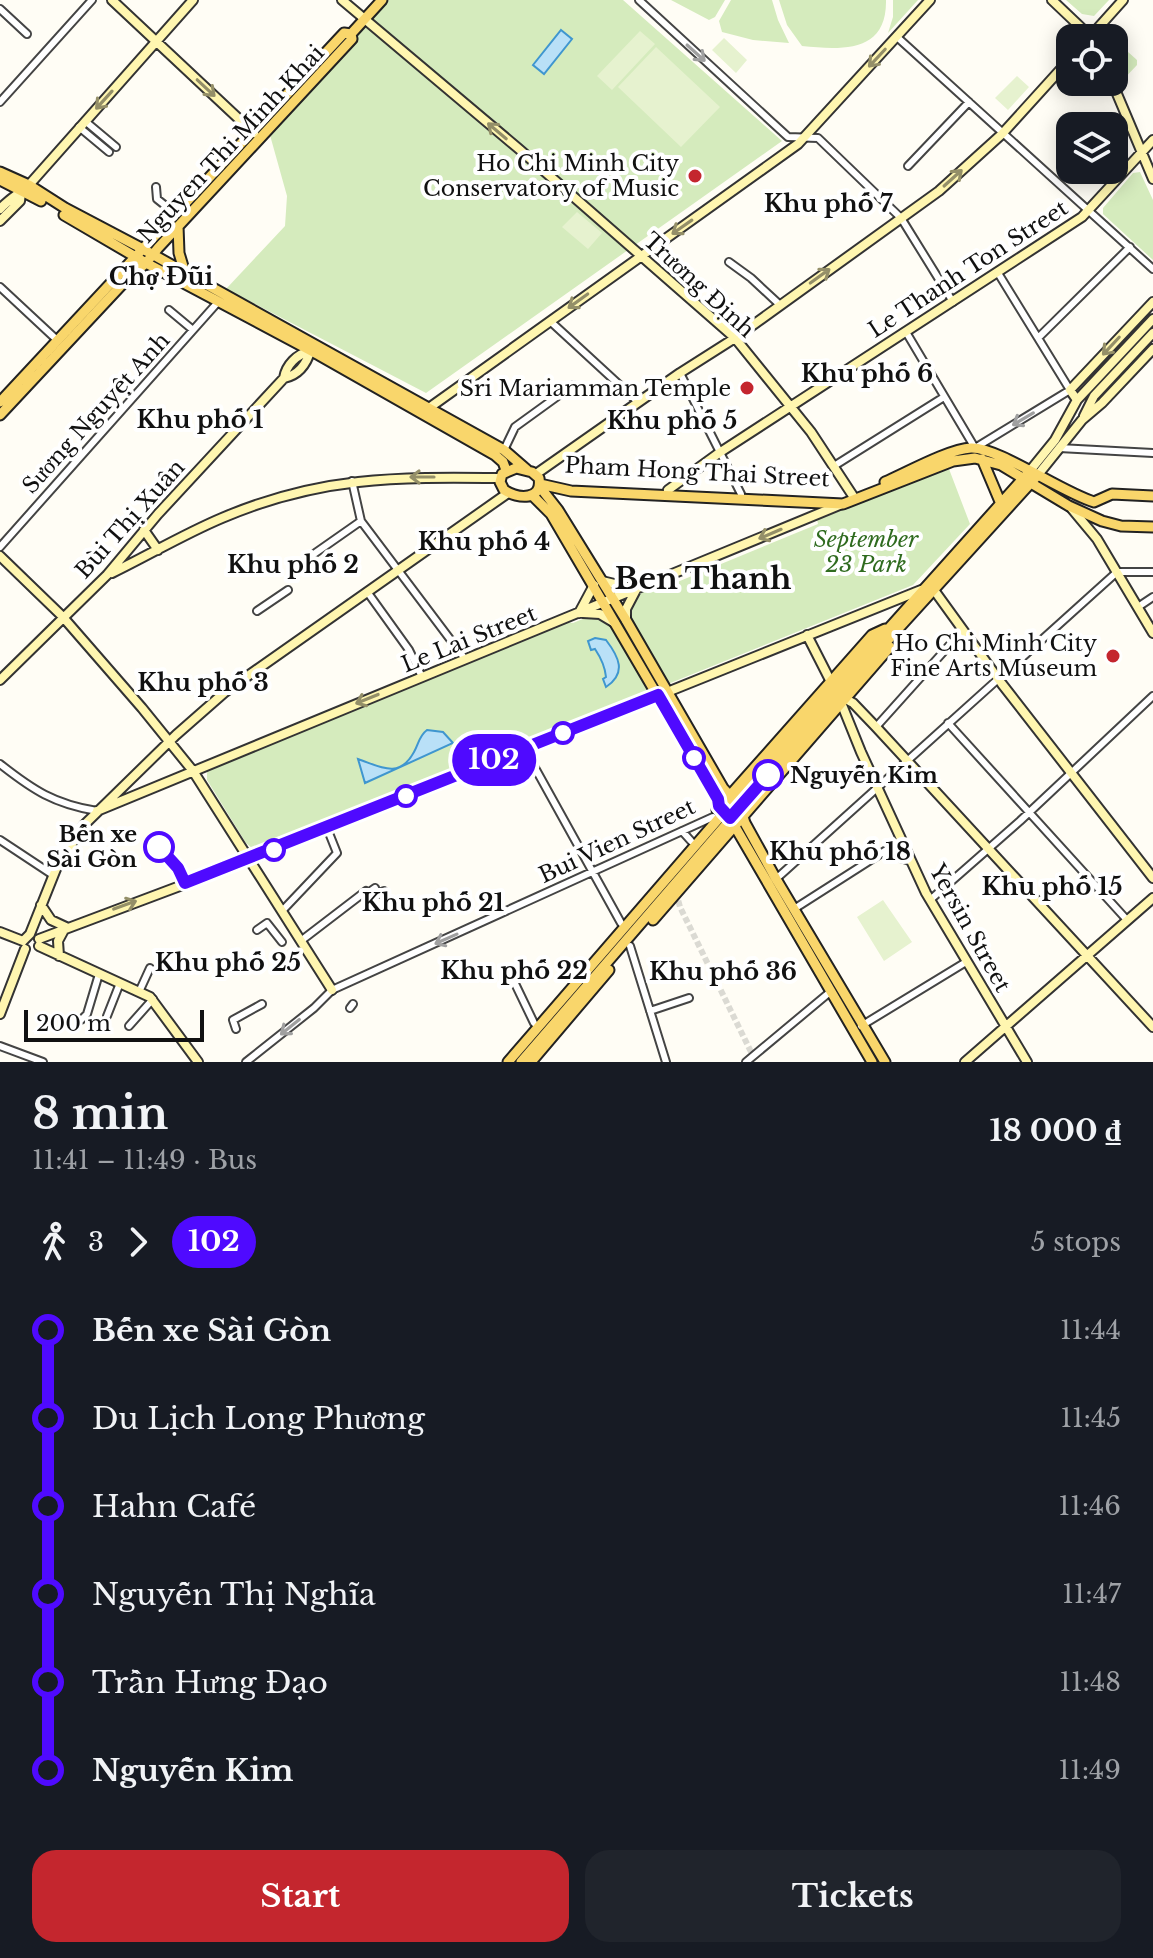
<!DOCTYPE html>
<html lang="en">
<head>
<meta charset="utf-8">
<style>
	:root { --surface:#171b24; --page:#20242c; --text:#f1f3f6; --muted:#9ea1a6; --accent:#c4262e }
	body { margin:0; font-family:"Libre Baskerville",serif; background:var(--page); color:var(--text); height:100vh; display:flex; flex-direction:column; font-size:30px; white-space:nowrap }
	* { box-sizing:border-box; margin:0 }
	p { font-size:26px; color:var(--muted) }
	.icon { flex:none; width:44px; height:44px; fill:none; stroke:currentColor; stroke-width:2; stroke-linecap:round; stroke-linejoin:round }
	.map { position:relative; height:1062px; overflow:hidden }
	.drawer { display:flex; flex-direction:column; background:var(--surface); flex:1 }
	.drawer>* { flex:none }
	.badge { padding:0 16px; border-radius:26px; font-size:28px; line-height:52px }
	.fabs { position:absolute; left:1056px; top:24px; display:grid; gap:16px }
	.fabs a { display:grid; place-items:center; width:72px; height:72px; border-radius:16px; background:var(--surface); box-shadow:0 4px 20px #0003; font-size:40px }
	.scale { position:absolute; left:24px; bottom:20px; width:180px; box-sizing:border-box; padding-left:8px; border:4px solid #111; border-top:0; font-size:22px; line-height:28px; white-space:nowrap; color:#111; -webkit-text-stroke:6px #fff; paint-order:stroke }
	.map>.badge { position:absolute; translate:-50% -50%; box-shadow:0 0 0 4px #fff }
	.legs { display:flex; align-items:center; gap:12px; height:88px; padding:0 32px; font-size:26px }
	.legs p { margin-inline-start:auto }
	.overview { display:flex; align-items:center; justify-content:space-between; height:136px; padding:0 32px }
	h1 { font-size:44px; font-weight:800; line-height:60px }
	.action { display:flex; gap:16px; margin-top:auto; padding:16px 32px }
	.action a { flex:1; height:92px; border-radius:24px; background:var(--accent); color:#fff; font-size:32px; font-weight:800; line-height:92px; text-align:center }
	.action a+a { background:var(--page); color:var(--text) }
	ul { padding:0 32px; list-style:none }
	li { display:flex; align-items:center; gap:28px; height:88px; font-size:30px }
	li i { display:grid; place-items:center; width:12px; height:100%; margin:0 10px; background:currentColor }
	li i::after { content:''; width:20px; height:20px; margin:-10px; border:6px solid; border-radius:50%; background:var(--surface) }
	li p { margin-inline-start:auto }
	li:first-child i { background:linear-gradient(#0000 50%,currentColor 0) }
	li:last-child i { background:linear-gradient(currentColor 50%,#0000 0) }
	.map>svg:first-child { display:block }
	.green { fill:#d5ebbd }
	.pitch { fill:#e6f2cf }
	.water { fill:#b9e0f7; stroke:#3f96cf; stroke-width:2 }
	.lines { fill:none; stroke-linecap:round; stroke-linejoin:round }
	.street-tunnel { stroke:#dbdad3; stroke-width:6; stroke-dasharray:6 3; stroke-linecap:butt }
	.street-casing { stroke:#444; stroke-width:10 }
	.secondary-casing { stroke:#333; stroke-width:12 }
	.primary-casing { stroke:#222; stroke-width:13 }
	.street { stroke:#fff; stroke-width:6 }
	.secondary { stroke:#fff6b0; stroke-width:8 }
	.primary { stroke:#f9d66b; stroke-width:9 }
	.oneway { stroke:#a0a0a0 }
	.oneway2 { stroke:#948f68 }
	.line-1-casing { stroke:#fff; stroke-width:18 }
	.line-1 { stroke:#4f0aff; stroke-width:12 }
	.poi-dot { fill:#c4262e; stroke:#fff; stroke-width:3 }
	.stop-1-dot { fill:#fff; stroke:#4f0aff; stroke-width:4 }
	.labels { text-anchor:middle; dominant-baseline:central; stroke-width:8; stroke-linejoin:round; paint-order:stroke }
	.street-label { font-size:22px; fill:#111; stroke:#fff }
	.poi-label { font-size:22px; fill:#111; stroke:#fff; text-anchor:end }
	.park-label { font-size:22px; font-style:italic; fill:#2f6b1f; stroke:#fff }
	.stop-label { font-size:22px; font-weight:bold; fill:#111; stroke:#fff; text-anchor:start }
	.neighbourhood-label { font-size:24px; font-weight:bold; fill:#111; stroke:#fff }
	.district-label { font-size:30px; font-weight:bold; fill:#111; stroke:#fff }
</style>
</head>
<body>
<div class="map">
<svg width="1153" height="1062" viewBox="0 0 1153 1062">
	<rect width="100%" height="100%" fill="#fffdf5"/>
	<path class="green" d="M389 0H623L782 141 426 393 226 289 285 226 287 196 268 128Z
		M671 0H725L715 17 709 20Z
		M731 0H772L778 20 789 43 753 40 722 32 719 21Z
		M779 0H886C887 53 842 50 802 46L787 25Z
		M893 0H918L888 33 893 17Z
		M1066 0H1109L1094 16 1082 14Z
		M1118 43 1137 60V65L1119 84 1114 70V45Z
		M1140 172 1153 200V260L1103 214V208L1133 173Z
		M946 468 949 469 970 524 913 585 668 684 629 617C628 600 642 591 656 585L658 590 818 524 817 519Z
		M590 616C615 614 640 672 652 691L260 850 253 849 246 843 207 780V771L211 768 566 622 573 623Z"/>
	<path class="pitch" d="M640 31 655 44 612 90 597 76Z
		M724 38 747 60 736 73 712 50Z
		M656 47 720 107 681 147 618 87Z
		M1017 76 1029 87 1008 110 995 98Z
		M577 212 602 233 588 249 562 227Z
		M883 900 912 942 884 961 857 917Z"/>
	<path class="water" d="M561 30 572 39 544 74 533 65Z
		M595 638 606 640C619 657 627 673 606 687L603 679 606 677C605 666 601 658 595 649L591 650 588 641Z
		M427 730 443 732 453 743 365 783 358 759C379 766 399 780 414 752 419 743 419 736 427 730Z"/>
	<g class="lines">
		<path class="street-tunnel" d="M676 892 680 907 753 1056"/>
		<defs>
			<path id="street" d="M639 0 788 137 818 138 901 218 953 302
				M0 9 27 34
				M897 37 1153 269
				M0 102 92 0
				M85 121 116 147
				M79 127 109 152
				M908 166 969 102
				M156 187 157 199 176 214
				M729 262 751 278 780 305
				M0 287 57 340
				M169 310 193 330
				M550 321 638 402
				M906 332 975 448 1070 390 998 273
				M1038 338 1130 247
				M680 373 741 494V499
				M1059 448 1153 453
				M504 450 515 427 573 385
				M834 466 944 397
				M352 481 361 521 465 659
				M0 547 218 302
				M301 563 361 521
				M368 593 409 650 422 677
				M1138 607 1153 597
				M257 611 288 590
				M948 723 1127 920
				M876 727 963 630
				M524 748 621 923
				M0 764C33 790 54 804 97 811
				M682 831 691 841
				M0 840 53 875
				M883 853 910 861
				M776 879 1117 572H1153
				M930 900 1020 821 1153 696
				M794 909 902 840
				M282 911 337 853 327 828
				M257 930 267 923 282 942
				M302 940 366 891 368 893 375 888 378 894 384 891
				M630 946 666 1062
				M508 969 534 1023
				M139 992 150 968
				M350 1008 353 1004
				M650 1011 689 998
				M107 1016 120 983
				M81 1020 87 1014 99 974
				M129 1026 153 999
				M861 1026 966 962
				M236 1029 233 1020 262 1004
				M0 1046 43 1062
				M246 1062 314 1008 332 990 713 817
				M746 1062 830 992"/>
			<path id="secondary" d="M112 0 254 133
				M342 0 519 149 735 338 811 432 855 499
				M1052 0 1092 38
				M1089 38 1123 0
				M1112 82 1153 179
				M0 209C9 199 19 194 29 185L193 0
				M0 221 20 201 21 193
				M284 378C299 375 307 363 311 349
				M1077 400 1070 390 1153 302
				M429 408 798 144 930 0
				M1084 416 1094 396 1153 333
				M1029 472 1055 440 1077 400 1153 319
				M536 474 680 373 735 338 939 191 1002 134 1070 59
				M1037 476 1082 420 1102 403 1153 349
				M668 490 719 453 1082 217 1153 140
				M1072 509 1097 539 1153 633
				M144 530 158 550
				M0 556 62 616 142 708 193 771 332 990
				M112 573C149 555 184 534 222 518 320 476 397 477 500 478
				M602 581 635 589
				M934 590 1002 684 1153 878
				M579 613 594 585
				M583 613 600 614 615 623
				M626 620V609L636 590
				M807 635 832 684
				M0 680 107 575 158 514 284 378C286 365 297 354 310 351
				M842 697 853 703 876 727 1153 1027
				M840 700 861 752 926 893 1027 1062
				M97 811 842 504
				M41 905 51 920 66 927
				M0 932 23 941
				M39 939 257 857 921 590
				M23 941 30 934 56 869 84 825 176 735 225 692 508 493
				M39 946 150 997 198 1062
				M59 956 58 941 65 928
				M0 1014 25 949
				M965 1062 1153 898"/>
			<path id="primary" d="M0 172 29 185 65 208 141 248 504 450 527 470
				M0 180 41 201
				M64 215 146 263 319 355 495 455 503 462 506 470
				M178 226 179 253 185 273
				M0 402 344 33 351 34
				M0 415 128 278 146 263 158 248 352 39 351 34 382 0
				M982 459 1001 504
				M516 468 532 472 539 478C543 501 518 499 504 490L500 482 502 474Z
				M885 482C906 473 949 449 971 448 998 447 1061 492 1094 502L1112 494 1153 496
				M540 484 571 491 843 504 953 461 975 458 1001 465 1069 506 1102 521 1121 526 1153 527
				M540 487 558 510 626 620 723 788 740 807 745 823 776 879 885 1062
				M532 495 551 514 718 799 719 806 730 818 872 1062
				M717 810 872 635 885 629
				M653 920 890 647
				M508 1062 720 817 1029 472
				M521 1062 838 695 1037 476
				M531 1062 609 970"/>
		</defs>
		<use href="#street" class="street-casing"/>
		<use href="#secondary" class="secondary-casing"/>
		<use href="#primary" class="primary-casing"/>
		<use href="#street" class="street"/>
		<use href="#secondary" class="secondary"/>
		<use href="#primary" class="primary"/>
	</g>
	<defs><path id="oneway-shaft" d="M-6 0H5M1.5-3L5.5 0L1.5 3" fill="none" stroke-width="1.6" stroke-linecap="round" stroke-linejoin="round" transform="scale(2)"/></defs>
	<g class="oneway">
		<use href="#oneway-shaft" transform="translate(696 53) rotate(42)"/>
		<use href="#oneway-shaft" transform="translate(1023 419) rotate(149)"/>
		<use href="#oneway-shaft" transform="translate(446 939) rotate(156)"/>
		<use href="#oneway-shaft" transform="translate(290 1027) rotate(141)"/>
	</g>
	<g class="oneway2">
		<use href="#oneway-shaft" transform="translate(877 58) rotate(133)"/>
		<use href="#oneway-shaft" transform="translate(206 88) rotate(43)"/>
		<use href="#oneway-shaft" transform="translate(104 100) rotate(132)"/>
		<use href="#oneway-shaft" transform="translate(497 131) rotate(-140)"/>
		<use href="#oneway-shaft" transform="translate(953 178) rotate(-42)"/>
		<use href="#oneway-shaft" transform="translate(682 227) rotate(145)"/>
		<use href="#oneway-shaft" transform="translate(820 276) rotate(-36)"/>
		<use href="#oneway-shaft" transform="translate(578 301) rotate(144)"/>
		<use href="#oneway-shaft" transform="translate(1111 346) rotate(133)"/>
		<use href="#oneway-shaft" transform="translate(422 477) rotate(-180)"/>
		<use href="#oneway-shaft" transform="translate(770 534) rotate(157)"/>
		<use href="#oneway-shaft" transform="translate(367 699) rotate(158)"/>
		<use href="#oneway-shaft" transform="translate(125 905) rotate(-20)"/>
	</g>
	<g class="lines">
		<defs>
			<path id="line-1" d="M159 847 178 868 185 883 658 695 718 799 719 806 730 818 768 775"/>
		</defs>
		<use href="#line-1" class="line-1-casing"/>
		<use href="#line-1" class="line-1"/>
	</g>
	<g class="poi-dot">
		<circle cx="695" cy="176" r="8"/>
		<circle cx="747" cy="388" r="8"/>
		<circle cx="1113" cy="656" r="8"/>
	</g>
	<g class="stop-1-dot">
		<circle cx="563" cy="733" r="10"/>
		<circle cx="694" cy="758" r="10"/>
		<circle cx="768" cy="775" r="14"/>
		<circle cx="406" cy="796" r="10"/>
		<circle cx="159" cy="847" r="14"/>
		<circle cx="274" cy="850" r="10"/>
	</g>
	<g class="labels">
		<g class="street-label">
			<text transform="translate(231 144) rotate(-47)">Nguyen Thi Minh Khai</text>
			<text transform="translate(968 269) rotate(-33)">Le Thanh Ton Street</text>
			<text transform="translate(699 285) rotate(43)">Trương Định</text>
			<text transform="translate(96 413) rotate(-48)">Sương Nguyệt Anh</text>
			<text transform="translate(697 472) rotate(3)">Pham Hong Thai Street</text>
			<text transform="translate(130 519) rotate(-48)">Bùi Thị Xuân</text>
			<text transform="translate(469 639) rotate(-22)">Le Lai Street</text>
			<text transform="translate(617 841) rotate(-25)">Bui Vien Street</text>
			<text transform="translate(970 928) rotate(61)">Yersin Street</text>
		</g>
		<g class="poi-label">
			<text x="679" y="163">Ho Chi Minh City<tspan x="679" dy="25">Conservatory of Music</tspan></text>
			<text x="731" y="388">Sri Mariamman Temple</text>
			<text x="1097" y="643">Ho Chi Minh City<tspan x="1097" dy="25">Fine Arts Museum</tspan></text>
		</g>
		<g class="park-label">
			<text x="866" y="539">September<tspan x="866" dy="25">23 Park</tspan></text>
		</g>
		<g class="stop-label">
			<text x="790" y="775">Nguyễn Kim</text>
			<text x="137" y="834" text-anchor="end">Bến xe<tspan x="137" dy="25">Sài Gòn</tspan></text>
		</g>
		<g class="neighbourhood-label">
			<text x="828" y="203">Khu phố 7</text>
			<text x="161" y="276">Chợ Đũi</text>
			<text x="867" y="373">Khu phố 6</text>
			<text x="200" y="419">Khu phố 1</text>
			<text x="672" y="420">Khu phố 5</text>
			<text x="484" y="541">Khu phố 4</text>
			<text x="293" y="564">Khu phố 2</text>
			<text x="203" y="682">Khu phố 3</text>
			<text x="840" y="851">Khu phố 18</text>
			<text x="1052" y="886">Khu phố 15</text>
			<text x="433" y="902">Khu phố 21</text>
			<text x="228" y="962">Khu phố 25</text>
			<text x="514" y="970">Khu phố 22</text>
			<text x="723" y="971">Khu phố 36</text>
		</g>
		<g class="district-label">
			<text x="703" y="578">Ben Thanh</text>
		</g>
	</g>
</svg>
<div class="fabs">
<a><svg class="icon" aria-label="locate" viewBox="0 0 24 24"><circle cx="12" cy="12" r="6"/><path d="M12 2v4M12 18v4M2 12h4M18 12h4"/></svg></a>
<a><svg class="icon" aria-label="layers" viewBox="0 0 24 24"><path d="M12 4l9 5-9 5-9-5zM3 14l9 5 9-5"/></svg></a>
</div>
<div class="scale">200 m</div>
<b class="badge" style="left:494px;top:760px;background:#4f0aff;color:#fff">102</b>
</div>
<section class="drawer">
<div class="overview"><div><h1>8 min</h1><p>11:41 – 11:49 · Bus</p></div><b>18 000 ₫</b></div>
<div class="legs"><svg class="icon" aria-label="walk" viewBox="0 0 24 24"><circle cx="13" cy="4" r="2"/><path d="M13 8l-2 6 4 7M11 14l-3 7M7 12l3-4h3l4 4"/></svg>3<svg class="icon" aria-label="forward" viewBox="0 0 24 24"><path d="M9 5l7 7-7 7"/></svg><b class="badge" style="background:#4f0aff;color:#fff">102</b><p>5 stops</p></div>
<ul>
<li><i style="color:#4f0aff"></i><b>Bến xe Sài Gòn</b><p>11:44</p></li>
<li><i style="color:#4f0aff"></i><span>Du Lịch Long Phương</span><p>11:45</p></li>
<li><i style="color:#4f0aff"></i><span>Hahn Café</span><p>11:46</p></li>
<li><i style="color:#4f0aff"></i><span>Nguyễn Thị Nghĩa</span><p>11:47</p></li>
<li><i style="color:#4f0aff"></i><span>Trần Hưng Đạo</span><p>11:48</p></li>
<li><i style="color:#4f0aff"></i><b>Nguyễn Kim</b><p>11:49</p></li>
</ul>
<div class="action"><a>Start</a><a>Tickets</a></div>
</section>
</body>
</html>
